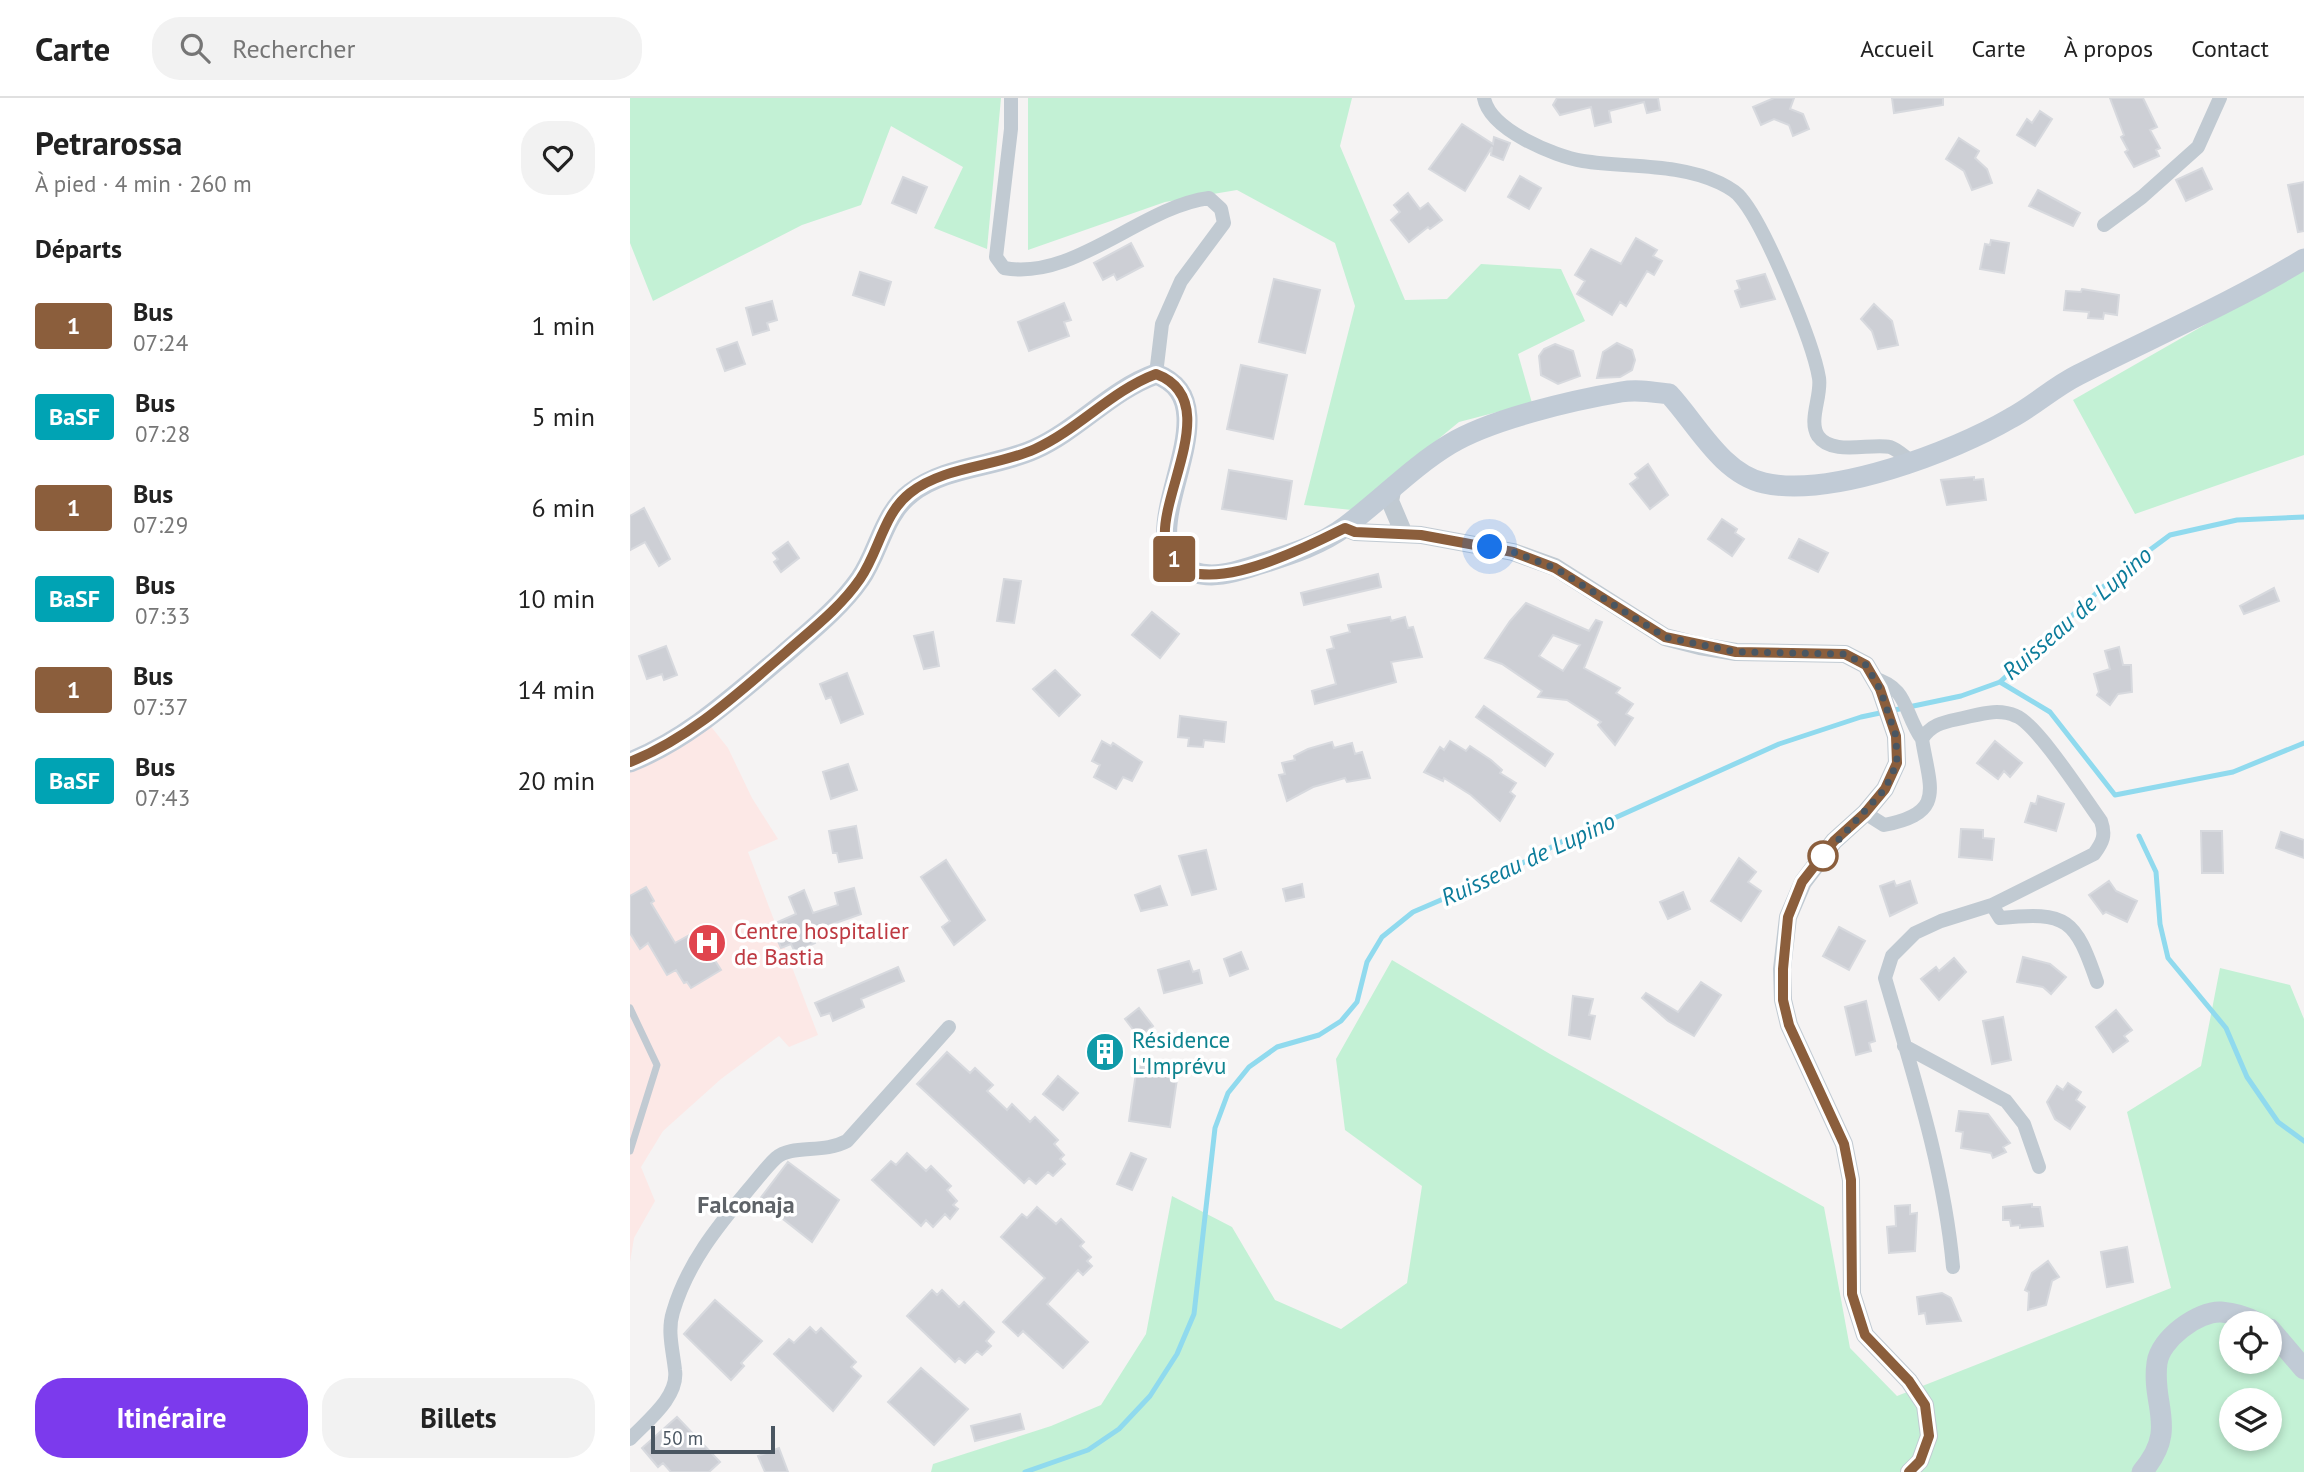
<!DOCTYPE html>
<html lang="fr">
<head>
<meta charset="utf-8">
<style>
	:root { --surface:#fff; --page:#f2f2f2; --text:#222; --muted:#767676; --line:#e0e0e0; --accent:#7c3aed }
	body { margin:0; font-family:"PT Sans",sans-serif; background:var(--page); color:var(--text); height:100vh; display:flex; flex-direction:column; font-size:26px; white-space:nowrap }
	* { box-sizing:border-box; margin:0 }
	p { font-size:23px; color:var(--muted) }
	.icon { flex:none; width:38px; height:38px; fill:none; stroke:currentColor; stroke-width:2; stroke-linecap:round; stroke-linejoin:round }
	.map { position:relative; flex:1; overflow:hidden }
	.panel { display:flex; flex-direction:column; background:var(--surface); width:630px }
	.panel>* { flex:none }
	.badge { padding:0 14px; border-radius:5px; font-size:24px; line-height:46px }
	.fabs { position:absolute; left:1589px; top:1213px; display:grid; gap:14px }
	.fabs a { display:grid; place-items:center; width:63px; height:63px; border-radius:50%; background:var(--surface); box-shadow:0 4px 10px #0003; font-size:35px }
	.scale { position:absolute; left:21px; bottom:18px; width:124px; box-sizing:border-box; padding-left:7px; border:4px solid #4a5661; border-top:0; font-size:19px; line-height:24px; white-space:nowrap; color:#4a5661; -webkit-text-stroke:5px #fff; paint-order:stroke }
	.you { position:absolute; width:35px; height:35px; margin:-18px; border:5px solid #fff; border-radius:50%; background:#1a73e8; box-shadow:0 0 0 10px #1a73e833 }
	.map>.badge { position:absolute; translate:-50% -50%; box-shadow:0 0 0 4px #fff }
	h2 { padding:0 35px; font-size:26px; line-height:63px }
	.round { display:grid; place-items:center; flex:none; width:74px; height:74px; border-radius:28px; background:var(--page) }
	.head { display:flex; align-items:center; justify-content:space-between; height:119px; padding:0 35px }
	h1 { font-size:33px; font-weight:700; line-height:52px }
	.action { display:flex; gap:14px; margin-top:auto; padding:14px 35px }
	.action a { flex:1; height:80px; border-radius:28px; background:var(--accent); color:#fff; font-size:28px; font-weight:700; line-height:80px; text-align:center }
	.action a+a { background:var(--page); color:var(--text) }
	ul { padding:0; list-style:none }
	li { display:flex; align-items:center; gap:21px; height:91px; padding:0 35px }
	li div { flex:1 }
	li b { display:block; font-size:26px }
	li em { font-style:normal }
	li .badge { min-width:77px; font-weight:700; text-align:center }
	header { display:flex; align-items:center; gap:42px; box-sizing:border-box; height:98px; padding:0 35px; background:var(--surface); border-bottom:2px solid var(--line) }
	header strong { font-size:33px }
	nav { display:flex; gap:38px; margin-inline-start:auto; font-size:24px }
	.search { width:490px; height:63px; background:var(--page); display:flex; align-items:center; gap:18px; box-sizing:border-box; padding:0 24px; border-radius:28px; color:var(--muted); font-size:26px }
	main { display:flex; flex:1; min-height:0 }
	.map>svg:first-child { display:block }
	.medical { fill:#fce8e6 }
	.green { fill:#c3f1d5; fill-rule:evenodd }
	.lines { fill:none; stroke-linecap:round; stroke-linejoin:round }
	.stream { stroke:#90daee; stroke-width:5 }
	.building { fill:#cdcfd5; stroke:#d7d9de; stroke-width:2; fill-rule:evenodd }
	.service { stroke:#c1cad2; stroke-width:7 }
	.minor { stroke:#c1cad2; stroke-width:14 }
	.tertiary { stroke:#c1cad2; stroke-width:18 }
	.secondary { stroke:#c1cbd6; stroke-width:21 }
	.line-casing { stroke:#fff; stroke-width:16 }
	.line { stroke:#8b5e3c; stroke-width:10 }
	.walk { stroke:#4a5661; stroke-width:7; stroke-dasharray:0 12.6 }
	.stop-dot { fill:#fff; stroke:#8b5e3c; stroke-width:3.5 }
	.labels { text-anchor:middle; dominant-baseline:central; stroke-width:7; stroke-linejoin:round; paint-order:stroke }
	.health-label { font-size:23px; fill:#be3a42; stroke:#fff; text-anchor:start }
	.culture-label { font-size:23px; fill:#0d838f; stroke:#fff; text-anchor:start }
	.water-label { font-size:24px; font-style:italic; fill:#0c7c9b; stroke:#fff }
	.neighbourhood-label { font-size:24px; font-weight:bold; fill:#5f6368; stroke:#fff }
</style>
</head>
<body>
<header>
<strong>Carte</strong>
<div class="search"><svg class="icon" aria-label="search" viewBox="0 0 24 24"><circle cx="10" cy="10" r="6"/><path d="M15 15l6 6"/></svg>Rechercher</div>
<nav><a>Accueil</a><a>Carte</a><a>À propos</a><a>Contact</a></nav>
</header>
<main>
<section class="panel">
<div class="head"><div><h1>Petrarossa</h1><p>À pied · 4 min · 260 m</p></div><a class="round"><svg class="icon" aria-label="heart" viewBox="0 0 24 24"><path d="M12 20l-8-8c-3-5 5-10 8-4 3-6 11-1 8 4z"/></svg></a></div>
<h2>Départs</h2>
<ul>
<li><span class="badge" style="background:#8b5e3c;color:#fff">1</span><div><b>Bus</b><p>07:24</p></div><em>1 min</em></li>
<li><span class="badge" style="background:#00a3b4;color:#fff">BaSF</span><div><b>Bus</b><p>07:28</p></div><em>5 min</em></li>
<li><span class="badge" style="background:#8b5e3c;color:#fff">1</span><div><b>Bus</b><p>07:29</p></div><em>6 min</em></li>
<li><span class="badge" style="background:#00a3b4;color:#fff">BaSF</span><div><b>Bus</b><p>07:33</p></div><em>10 min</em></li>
<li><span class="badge" style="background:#8b5e3c;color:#fff">1</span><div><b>Bus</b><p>07:37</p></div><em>14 min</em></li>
<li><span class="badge" style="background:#00a3b4;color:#fff">BaSF</span><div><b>Bus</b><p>07:43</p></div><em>20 min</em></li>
</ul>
<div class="action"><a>Itinéraire</a><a>Billets</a></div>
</section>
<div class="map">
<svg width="1674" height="1374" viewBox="0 0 1674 1374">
	<rect width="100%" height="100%" fill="#f5f3f3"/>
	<path class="medical" d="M79 626 98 650 122 700 148 741 118 754 188 937 159 949 149 938 91 981 33 1033 11 1069 25 1103 4 1140 0 1164V673Z"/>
	<path class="green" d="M0 0H371L357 151 304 130 333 69 261 28 231 107 172 127 23 203 0 145Z
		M398 0H722L710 48 775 202 817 201 851 166 931 171 955 223 888 256 902 305 829 324 722 412 674 407 725 208 705 145 607 92 535 104 398 152Z
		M1674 170V357L1505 416 1443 302Z
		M762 862 920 956 1194 1109 1220 1250 1267 1298 1541 1190 1497 1014 1571 968 1590 870 1660 887 1674 921V1374H301L303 1366 421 1328 471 1307 516 1236 542 1098 602 1129 645 1202 711 1231 777 1185 792 1088 715 1032 706 961ZM1601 1225H1640V1264H1601ZM1601 1302H1640V1340H1601Z"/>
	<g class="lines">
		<path class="stream" d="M1370 584 1420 614 1485 697 1603 674 1674 645
			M1509 738 1526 774 1530 826 1538 860 1596 930 1617 979 1648 1024 1674 1043
			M395 1374 458 1352 489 1331 520 1298 547 1256 564 1216 585 1030 598 995 619 969 647 949 689 937 711 923 727 904 737 864 752 839 783 814 876 774 929 745 1149 646 1231 619 1331 598 1370 584 1486 477 1540 437 1607 422 1674 419"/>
	</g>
	<path class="building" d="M927 0H1028L1030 12 1017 15 1014 4 979 13 981 24 965 28 961 9 930 17 923 7Z
		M1144 0H1164L1160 11 1173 16 1179 31 1163 38 1159 27 1144 21 1131 27 1123 9Z
		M1262 0H1313V7L1264 15Z
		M1480 0H1513L1527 29 1520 32 1530 50 1526 52 1529 58 1504 69 1495 54 1498 52 1491 39 1494 37Z
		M1410 13 1422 21 1405 48 1387 37 1397 21 1402 25Z
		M832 26 863 46 864 39 880 45 873 62 861 57 862 49 835 93 799 71Z
		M1329 40 1349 53 1345 60 1357 71 1362 85 1342 92 1334 73 1316 61Z
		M1572 70 1582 91 1556 103 1546 82Z
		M890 78 911 90 899 111 878 99Z
		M273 79 297 89 286 115 262 105Z
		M1674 84V133L1668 134 1658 87Z
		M1408 92 1450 115 1443 128 1399 108Z
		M778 95 790 111 798 105 812 122 800 131 798 129 779 144 761 122 770 114 764 107Z
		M1006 140 1027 152 1023 158 1032 163 1024 177 1017 173 996 208 990 204 982 217 947 196 955 183 945 177 961 151 991 166Z
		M1361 142 1379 145 1374 175 1350 171 1355 146 1360 147Z
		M501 145 513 168 487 182 484 176 473 182 464 165Z
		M230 174 261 184 254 207 223 197Z
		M1135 176 1145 201 1111 209 1105 193 1110 191 1107 183Z
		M644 181 690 192 675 255 629 244Z
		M1452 191 1489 197 1487 217 1474 215 1473 221 1458 220 1459 214 1434 212 1436 193 1451 194Z
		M142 203 147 222 137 225 139 232 123 237 116 210Z
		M434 205 441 222 434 224 439 238 399 253 388 224Z
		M1244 206 1262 223 1268 247 1248 251 1242 233 1231 221Z
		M107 244 115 266 95 273 87 251Z
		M987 245 1002 252 1005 262 1002 272 990 279 967 280 973 254Z
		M925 246 943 253 950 278 928 286 911 277 909 258 914 251Z
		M611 267 657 277 643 341 597 331Z
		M1018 366 1038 397 1020 411 1000 386 1008 380 1005 376Z
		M599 372 662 383 656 421 592 411Z
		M1344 379V382L1353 381 1356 402 1317 407 1311 382Z
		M14 410 40 461 29 468 15 444 0 452V418Z
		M1092 421 1107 431 1105 435 1114 441 1102 458 1078 441Z
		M1169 441 1198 455 1188 474 1159 460Z
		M158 444 169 460 151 474 144 464 148 461 143 455Z
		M748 476 751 489 674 507 671 495Z
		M374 481 391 483 384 525 367 523Z
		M1644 490 1649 503 1614 516 1610 508Z
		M896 505 959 533 966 522 972 524 954 570 990 590 986 595 1003 606 996 616 1003 620 985 647 968 627 971 624 937 602 908 599 912 593 872 566 855 560 880 523ZM923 537 950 547 933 573 909 558Z
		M522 514 549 536 530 560 502 537Z
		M760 519 761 523 775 519 778 530 783 529 792 559 761 564 766 584 685 606 682 593 706 586 697 552 704 550 701 539 720 534 718 527Z
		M303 534 309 568 294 571 284 538Z
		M36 548 47 577 34 582 32 576 17 581 9 558Z
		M1489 549 1493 567H1501L1502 594 1488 596 1480 607 1467 597 1469 594 1464 576 1480 571 1475 553Z
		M425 572 450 597 429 618 403 591Z
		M217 575 233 616 211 625 201 599 196 601 190 586Z
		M854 608 923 656 915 668 846 619Z
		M550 618 596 624 594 644 574 642 573 649 558 648 559 640 548 639Z
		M472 643 481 648 483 645 512 664 502 683 493 679 486 691 464 679 470 667 462 663Z
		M820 643 836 653 840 648 861 662 872 672 870 675 886 685 880 694 885 698 870 723 841 697 814 680 813 683 794 674 810 649 814 652Z
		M1365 643 1392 665 1380 679 1374 673 1368 681 1347 665Z
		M702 644 704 650 722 645 725 656 732 654 740 680 717 684 715 680 683 689 657 703 649 677 655 676 652 665 665 662 664 658 678 651Z
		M218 666 227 692 201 701 193 674Z
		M1408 698 1434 706 1426 733 1395 724 1401 705 1406 706Z
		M226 728 232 760 209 764 207 755H203L199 733Z
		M1331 731 1353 732V740L1364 741 1362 762 1329 759Z
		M1571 733H1592L1593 775H1572Z
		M1651 734 1674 742V760L1646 750Z
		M576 752 586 791 562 797 549 758Z
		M1109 760 1126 774 1118 784 1131 793 1111 823 1081 803Z
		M316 762 355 822 324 847 312 829 320 823 291 779Z
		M1264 783 1266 788 1280 783 1287 805 1260 818 1250 788Z
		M1479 783 1486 793 1507 803 1497 824 1476 814 1473 816 1459 797Z
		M672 786 674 799 656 803 653 791Z
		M530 788 537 807 511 813 505 797Z
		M16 789 24 803 21 805 45 845 63 835 75 855 79 853 91 872 61 890 57 884 54 885 46 872 37 877 18 845 10 851 0 835V798Z
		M224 790 231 816 180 834 185 845 165 854 161 846 151 850 141 827 166 816 159 799 174 792 183 815 208 807 205 795Z
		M1053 794 1060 811 1038 821 1030 804Z
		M1209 829 1235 843 1219 872 1193 858Z
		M611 854 618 871 600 878 594 861Z
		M1393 859 1420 866 1436 879 1421 896 1413 889 1387 884Z
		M1324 860 1336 874 1309 902 1291 881 1306 869 1309 873Z
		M559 863 563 874 569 872 572 885 534 895 528 872Z
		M268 869 274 883 231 901 234 909 203 923 200 915 191 918 185 905Z
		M1071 884 1091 897 1064 938 1038 923 1012 900 1016 895 1048 914Z
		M943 898 963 901 959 917 965 918 960 941 939 937Z
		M1236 903 1245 943 1239 945 1241 953 1226 957 1215 909Z
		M509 910 523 928 509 939 495 921Z
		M1486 912 1502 932 1494 938 1498 943 1483 954 1466 929Z
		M1373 919 1381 962 1362 966 1353 923Z
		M474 935 489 955 473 969 457 949Z
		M317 954 340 975 345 970 363 987 357 993 377 1012 382 1006 400 1024 405 1019 428 1042 424 1046 434 1057 430 1061 435 1066 423 1078 418 1074 406 1086 399 1080 394 1085 287 986Z
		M507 968 548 974 540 1029 499 1023Z
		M428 978 448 995 433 1012 413 996Z
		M1438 985 1451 994 1446 1002 1455 1009 1440 1031 1425 1021 1417 1004 1427 988 1433 992Z
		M1329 1013 1358 1016 1380 1045 1373 1049 1376 1054 1363 1060 1361 1055 1331 1050 1333 1034 1326 1033Z
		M277 1055 296 1073 301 1068 321 1088 317 1092 327 1103 323 1107 328 1111 320 1121 315 1116 303 1129 296 1122 291 1128 242 1082 261 1063 266 1067Z
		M501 1055 516 1061 502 1092 487 1086Z
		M158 1064 209 1102 182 1144 129 1102Z
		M1402 1106V1109H1410L1413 1128 1390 1130V1127L1381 1128 1380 1122H1373V1109Z
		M1280 1107V1116L1287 1115 1285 1153 1259 1155 1257 1129 1266 1128 1265 1108Z
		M407 1109 426 1126 431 1121 454 1144 450 1148 461 1159 457 1163 462 1168 453 1177 448 1172 417 1206 458 1244 433 1270 393 1233 388 1238 373 1224 415 1180 371 1139 392 1116 397 1120Z
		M1497 1149 1503 1184 1477 1189 1471 1154Z
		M1418 1163 1429 1179 1422 1183 1416 1207 1398 1212 1399 1194 1395 1192 1398 1185 1402 1175Z
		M302 1192 307 1197 312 1192 329 1209 334 1204 364 1234 356 1243 361 1248 352 1257 347 1253 335 1265 329 1260 325 1264 277 1218Z
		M1312 1195 1321 1200 1331 1223 1297 1226 1295 1215 1289 1216 1287 1199Z
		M85 1202 132 1243 111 1265 114 1268 101 1282 54 1236Z
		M180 1229 186 1235 191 1230 226 1264 221 1269 231 1278 203 1313 144 1256 159 1241 164 1245Z
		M291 1270 338 1311 304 1347 258 1304Z
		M390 1316 394 1331 345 1343 341 1328Z
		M47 1319 90 1364 79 1374H41L33 1365 28 1369 12 1350Z
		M149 1350 158 1374H135L128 1358Z"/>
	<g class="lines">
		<path class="service" d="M0 910 27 967 0 1053"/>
		<path class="minor" d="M381 0V31L366 159 374 170C444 183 511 109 579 100L591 111 594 125 551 183 532 226 526 276
			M854 0C860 32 924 58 953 63 998 70 1048 65 1090 85 1096 88 1107 94 1111 100 1135 128 1183 244 1189 280 1192 298 1178 322 1188 338 1202 358 1240 345 1260 349 1267 351 1275 359 1282 364
			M1474 127 1512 99 1568 49 1590 0
			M1243 580C1279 590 1273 614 1292 641
			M1235 715 1254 727C1316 715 1300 691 1292 641 1302 625 1315 624 1333 620 1351 616 1368 610 1386 618 1407 626 1455 701 1471 723 1476 737 1473 744 1464 756L1362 807 1311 823 1285 835 1262 858 1255 880C1283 976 1314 1070 1323 1169
			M1362 807 1370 820C1438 813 1445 821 1467 884
			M1274 948 1376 1003 1394 1026 1409 1069
			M0 1341C17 1323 49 1299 45 1272 43 1253 37 1233 43 1214 57 1166 87 1129 118 1092 127 1082 136 1069 146 1060 162 1046 193 1056 217 1043L319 929"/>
		<path class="tertiary" d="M763 388 760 403 774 436
			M715 430 725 434 791 437 883 454 925 469 1035 539 1070 548 1106 554 1215 556 1236 567 1250 591 1266 638 1267 665 1255 691 1235 715 1204 743 1173 784 1158 819 1152 871 1153 902 1159 927 1214 1046 1221 1082 1222 1196 1235 1237 1279 1283 1295 1307 1299 1338 1290 1363 1279 1374"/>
		<path class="secondary" d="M0 664C58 641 103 599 151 559 178 535 209 511 230 481 249 454 253 416 281 395 315 368 366 369 405 351 449 331 481 292 526 276 611 308 486 447 563 474 584 481 604 474 624 468 655 458 690 448 716 428 751 402 782 369 820 346 861 321 944 302 991 294 1007 291 1023 294 1039 296 1067 326 1091 375 1134 385 1201 400 1323 354 1381 320 1405 307 1424 289 1448 277 1523 239 1602 205 1674 161
			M1640 1231 1674 1271
			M1512 1374C1549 1331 1521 1308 1527 1265 1530 1241 1568 1213 1591 1214 1604 1215 1617 1219 1628 1225"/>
	</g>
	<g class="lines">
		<defs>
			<path id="line" d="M0 664C60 640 106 597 155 555 181 532 210 510 230 481 249 454 253 416 280 395 314 368 366 369 405 351 449 331 481 293 526 276 593 301 531 392 535 440 543 519 679 448 715 430L725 434 791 437 883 454 925 470 1035 539 1106 554 1215 556 1236 567 1250 591 1266 638 1267 665 1255 691 1235 715 1204 743 1172 784 1158 819 1153 871V902L1159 927 1214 1046 1221 1082 1222 1196 1235 1237 1279 1283 1295 1307 1299 1338 1290 1363 1279 1374"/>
		</defs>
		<use href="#line" class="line-casing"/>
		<use href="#line" class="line"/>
		<path class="walk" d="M860 449 883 454 925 470 1035 539 1106 554 1215 556 1236 567 1250 591 1266 638 1267 665 1255 691 1188 764 1193 758"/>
	</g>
	<defs>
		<symbol id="hospital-disc" viewBox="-11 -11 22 22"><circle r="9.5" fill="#e0444e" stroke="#fff"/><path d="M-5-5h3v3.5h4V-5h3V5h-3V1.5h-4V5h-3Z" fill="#fff"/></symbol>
		<symbol id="building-disc" viewBox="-11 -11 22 22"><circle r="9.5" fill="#0f9aa8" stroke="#fff"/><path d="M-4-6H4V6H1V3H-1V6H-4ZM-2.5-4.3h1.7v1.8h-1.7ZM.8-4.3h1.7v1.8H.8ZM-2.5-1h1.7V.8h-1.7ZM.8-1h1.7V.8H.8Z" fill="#fff"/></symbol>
	</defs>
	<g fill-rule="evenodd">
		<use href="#hospital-disc" x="55" y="823" width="44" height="44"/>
		<use href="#building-disc" x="453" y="932" width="44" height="44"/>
	</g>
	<circle class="stop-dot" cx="1193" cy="758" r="14"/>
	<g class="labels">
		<g class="health-label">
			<text x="104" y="832">Centre hospitalier<tspan x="104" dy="26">de Bastia</tspan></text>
		</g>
		<g class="culture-label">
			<text x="502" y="941">Résidence<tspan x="502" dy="26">L'Imprévu</tspan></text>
		</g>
		<g class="water-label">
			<text transform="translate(1447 515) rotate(-41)">Ruisseau de Lupino</text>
			<text transform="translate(898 761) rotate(-25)">Ruisseau de Lupino</text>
		</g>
		<g class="neighbourhood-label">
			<text x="116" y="1106">Falconaja</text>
		</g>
	</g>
</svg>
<div class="fabs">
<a><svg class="icon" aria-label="locate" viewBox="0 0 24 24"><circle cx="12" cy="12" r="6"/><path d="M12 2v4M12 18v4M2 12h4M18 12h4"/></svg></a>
<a><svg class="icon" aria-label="layers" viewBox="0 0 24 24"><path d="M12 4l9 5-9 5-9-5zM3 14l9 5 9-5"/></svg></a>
</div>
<div class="scale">50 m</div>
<div class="you" style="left:860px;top:449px"></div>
<b class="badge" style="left:544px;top:461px;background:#8b5e3c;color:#fff">1</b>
</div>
</main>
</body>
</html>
